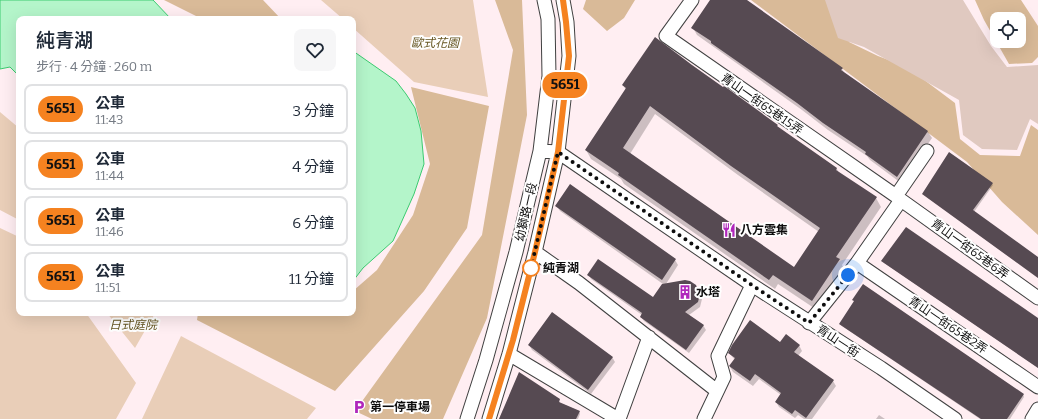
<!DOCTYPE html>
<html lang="zh-TW">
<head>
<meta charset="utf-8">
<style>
	:root { --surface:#fff; --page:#f6f6f7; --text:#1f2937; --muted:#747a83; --line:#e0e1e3 }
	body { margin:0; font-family:Bitter,"Noto Sans TC",serif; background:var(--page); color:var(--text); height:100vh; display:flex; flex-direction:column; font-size:15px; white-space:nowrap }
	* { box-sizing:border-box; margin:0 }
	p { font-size:13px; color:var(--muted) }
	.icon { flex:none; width:22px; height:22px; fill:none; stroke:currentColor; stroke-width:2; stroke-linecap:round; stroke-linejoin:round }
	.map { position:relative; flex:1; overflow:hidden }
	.side { position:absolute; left:16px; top:16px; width:340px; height:300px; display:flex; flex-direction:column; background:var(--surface); border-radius:8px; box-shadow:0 4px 16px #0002 }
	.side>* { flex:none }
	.badge { padding:0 8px; border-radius:13px; font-size:14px; line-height:26px }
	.tools { position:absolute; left:990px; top:12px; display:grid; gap:8px }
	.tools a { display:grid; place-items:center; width:36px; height:36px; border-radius:8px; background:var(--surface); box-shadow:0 4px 16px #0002; font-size:20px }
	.you { position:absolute; width:20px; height:20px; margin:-10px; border:3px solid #fff; border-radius:50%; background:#1a73e8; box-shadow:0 0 0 6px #1a73e833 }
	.map>.badge { position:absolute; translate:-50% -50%; box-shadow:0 0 0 2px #fff }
	.round { display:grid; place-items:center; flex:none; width:42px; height:42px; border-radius:8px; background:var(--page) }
	.head { display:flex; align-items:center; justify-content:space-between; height:68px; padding:0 20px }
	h1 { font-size:19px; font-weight:600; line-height:30px }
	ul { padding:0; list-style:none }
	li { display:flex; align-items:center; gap:12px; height:50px; margin:0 8px 6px; padding:0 12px; border:2px solid var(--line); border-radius:8px }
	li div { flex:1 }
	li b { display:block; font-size:15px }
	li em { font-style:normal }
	li .badge { min-width:44px; font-weight:700; text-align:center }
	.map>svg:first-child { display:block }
	.green { fill:#e9ceb8 }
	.forest { fill:#d9ba98; fill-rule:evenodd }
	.cemetery { fill:#e0c9c0 }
	.water { fill:#b4f5ca; stroke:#3ccb71 }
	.shadow { fill:#0003; fill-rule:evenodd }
	.building { fill:#564a52; fill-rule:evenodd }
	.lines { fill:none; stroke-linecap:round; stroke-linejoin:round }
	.minor-casing { stroke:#404040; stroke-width:15 }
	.minor { stroke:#fff; stroke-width:13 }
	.line-casing { stroke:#fff; stroke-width:9 }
	.line { stroke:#f58220; stroke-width:6 }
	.walk { stroke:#0d0d0d; stroke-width:4; stroke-dasharray:0 7.2 }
	.stop-dot { fill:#fff; stroke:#f58220; stroke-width:2 }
	.labels { text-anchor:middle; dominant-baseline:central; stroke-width:4; stroke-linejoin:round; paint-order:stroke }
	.park-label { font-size:12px; font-style:italic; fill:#64541f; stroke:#fff }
	.street-label { font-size:12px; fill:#0d0d0d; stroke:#fff }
	.poi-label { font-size:12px; font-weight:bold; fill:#0d0d0d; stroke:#fff; text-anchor:start }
	.stop-label { font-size:12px; font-weight:bold; fill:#0d0d0d; stroke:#fff; text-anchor:start }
</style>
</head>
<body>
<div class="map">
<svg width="1038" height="419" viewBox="0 0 1038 419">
	<rect width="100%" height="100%" fill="#ffeef2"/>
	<path class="green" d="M321 0H473L488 97 414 82 353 28V19H343Z
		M0 112 19 128V220L0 210Z
		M0 228 19 237V313H86L136 383 116 419H0Z
		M107 313H155L135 348Z
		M181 336 316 408 307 419H142Z"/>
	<path class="forest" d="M164 0H263L281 19H202Z
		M495 0H522L527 115 487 318 443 419H372L355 411 482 235 513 50Z
		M586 0H635L624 18 607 31 583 9Z
		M751 0H839L849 42 878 56 907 67 955 103 960 139 980 155 1020 156 1031 125 1038 130V235L1002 202 967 162Z
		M975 0H1021L1038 26V57L1032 63 1009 64 984 20ZM997 19H1019V41H997Z
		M411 87 489 106 467 228 424 291 335 391 197 320 198 313H320L325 314 327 313H353V291L377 270 413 215 430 164Z"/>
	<path class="cemetery" d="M825 0H963L991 46 1007 67 1038 65V124L1030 119 1017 150 982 149 963 135 959 100 864 47 838 38Z"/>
	<path class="water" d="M0 0H153L171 19H19V76L10 67 0 69Z
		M353 51 396 81 406 94 415 108 421 131 424 164 414 194 393 241 363 268 353 281Z"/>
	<path class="shadow" d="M712 0H745L842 69 845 74 928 132 932 138 901 183 870 160 867 156 828 130 802 110 697 35 693 28Z
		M623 85 727 89 777 126 779 129 837 169 839 173 876 198 881 207 842 265 844 269 817 310 778 284 775 289 624 184 621 179 591 159 586 150 626 90ZM655 114 738 175 819 232 795 269 630 154Z
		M992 184 993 185 974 212 1038 258V278L923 194Z
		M557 206 675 260 678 265 666 284 698 291 702 299 700 307 689 315 703 325 706 330 689 353 644 321 641 317 642 315 591 279 589 275 653 299 663 284 560 211Z
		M883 262 1038 319V368Z
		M853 300 1023 394 1024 397 1010 419H980L842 326 840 324 855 302Z
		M780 343 799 345 802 351 798 356 833 381 836 386 812 419H804L798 415 795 418 779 407 776 402 781 395 759 379 753 386 733 372 730 367 735 360 729 353Z
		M529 345 612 357 615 362 591 394 532 350Z
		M559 400 560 403 579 411 580 414 578 419H499L503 410H504Z
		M879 415 885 419H876Z"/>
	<path class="building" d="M710 0H747L843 68 841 70 928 131 897 177 865 154 866 152 823 123 797 103 711 43V41L691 28Z
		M655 37 692 65 723 87 724 86 727 88 778 125 777 126 837 168 836 170 877 197 836 257 840 259 812 301 773 275 769 280 618 175 619 173 585 150 626 88 622 85ZM650 106 731 166 820 228 794 267 623 148Z
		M949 152 993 183 973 210 1038 257V278L922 194Z
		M570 184 676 259 662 280 555 206Z
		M906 227 1038 318V368L881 261Z
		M598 259 653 297 662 284 685 280 690 281 696 285 700 294 698 302 685 312 704 325 686 350 640 317 642 313 587 275Z
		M863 284 1024 394 1007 419H981L839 324 854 301 852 300Z
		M552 312 613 357 588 390 528 345Z
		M750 320 780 342 786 334 800 345 794 352 834 380 806 418 795 410 792 414 775 402 781 393 755 374 750 381 729 366 735 358 728 353 732 345Z
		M519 372 560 399 559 402 580 411 576 419H499Z"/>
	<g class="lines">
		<defs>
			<path id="minor" d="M692 0 666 36 896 196
				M540 151 558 152 752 285 881 368 955 419
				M901 200 1038 298
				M535 252 579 283 717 391
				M857 263 1038 387
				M809 323 857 263 901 200 896 196 927 151
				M509 354 618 419
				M467 419 486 360 516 252 540 151 549 76 548 19 544 0
				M489 419 509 354 535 252 558 152 569 56 567 22 563 0
				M619 419 649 337
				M704 419 724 377 718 356 752 285
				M1032 419 1038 409"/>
		</defs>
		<use href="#minor" class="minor-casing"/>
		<use href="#minor" class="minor"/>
	</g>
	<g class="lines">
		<defs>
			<path id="line" d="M489 419 513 340 535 252 558 152 569 56 566 22 563 0"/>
		</defs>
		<use href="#line" class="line-casing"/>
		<use href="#line" class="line"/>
		<path class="walk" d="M531 268 558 152 752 285 809 323 848 275"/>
	</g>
	<defs>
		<symbol id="restaurant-bare" viewBox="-9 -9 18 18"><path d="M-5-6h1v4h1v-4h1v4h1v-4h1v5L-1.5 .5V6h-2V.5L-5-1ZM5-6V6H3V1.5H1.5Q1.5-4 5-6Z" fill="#b027bc" stroke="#fff" stroke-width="2.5" paint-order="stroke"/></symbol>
		<symbol id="building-bare" viewBox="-9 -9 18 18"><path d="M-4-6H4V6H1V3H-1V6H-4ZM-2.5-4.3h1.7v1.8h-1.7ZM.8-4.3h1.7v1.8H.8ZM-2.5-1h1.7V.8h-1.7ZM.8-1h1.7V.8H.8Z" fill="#b027bc" stroke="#fff" stroke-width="2.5" paint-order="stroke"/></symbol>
		<symbol id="parking-bare" viewBox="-9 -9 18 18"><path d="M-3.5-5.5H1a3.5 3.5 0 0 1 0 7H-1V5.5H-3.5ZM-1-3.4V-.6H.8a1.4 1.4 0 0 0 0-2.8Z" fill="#b027bc" stroke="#fff" stroke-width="2.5" paint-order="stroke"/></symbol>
	</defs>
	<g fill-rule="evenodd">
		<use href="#restaurant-bare" x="719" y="220" width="20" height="20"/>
		<use href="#building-bare" x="675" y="282" width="20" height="20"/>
		<use href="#parking-bare" x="349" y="397" width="20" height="20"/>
	</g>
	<circle class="stop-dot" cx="531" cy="268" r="8"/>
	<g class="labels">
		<g class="park-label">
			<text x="435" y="43">歐式花園</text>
			<text x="133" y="325">日式庭院</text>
		</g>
		<g class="street-label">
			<text transform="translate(762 104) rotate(35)">青山一街65巷15弄</text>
			<text transform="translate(526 212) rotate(-77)">幼獅路一段</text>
			<text transform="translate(970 249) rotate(36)">青山一街65巷6弄</text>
			<text transform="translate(948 325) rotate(34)">青山一街65巷2弄</text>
			<text transform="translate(838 341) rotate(33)">青山一街</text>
		</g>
		<g class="poi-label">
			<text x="740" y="230">八方雲集</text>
			<text x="696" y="292">水塔</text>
			<text x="370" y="407">第一停車場</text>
		</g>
		<g class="stop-label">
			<text x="543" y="268">純青湖</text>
		</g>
	</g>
</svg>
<div class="tools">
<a><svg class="icon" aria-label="locate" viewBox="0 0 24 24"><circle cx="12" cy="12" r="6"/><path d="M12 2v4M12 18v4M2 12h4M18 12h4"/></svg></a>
</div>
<div class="you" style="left:848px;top:275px"></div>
<b class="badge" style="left:565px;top:85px;background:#f58220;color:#111">5651</b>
<section class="side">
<div class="head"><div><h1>純青湖</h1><p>步行 · 4 分鐘 · 260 m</p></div><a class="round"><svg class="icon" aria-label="heart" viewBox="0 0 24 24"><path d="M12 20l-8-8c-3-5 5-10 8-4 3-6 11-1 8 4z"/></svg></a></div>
<ul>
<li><span class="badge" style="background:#f58220;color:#111">5651</span><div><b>公車</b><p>11:43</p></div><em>3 分鐘</em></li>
<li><span class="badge" style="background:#f58220;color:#111">5651</span><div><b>公車</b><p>11:44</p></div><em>4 分鐘</em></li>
<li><span class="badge" style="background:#f58220;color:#111">5651</span><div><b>公車</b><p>11:46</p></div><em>6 分鐘</em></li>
<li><span class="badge" style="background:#f58220;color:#111">5651</span><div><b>公車</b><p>11:51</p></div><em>11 分鐘</em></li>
</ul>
</section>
</div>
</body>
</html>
